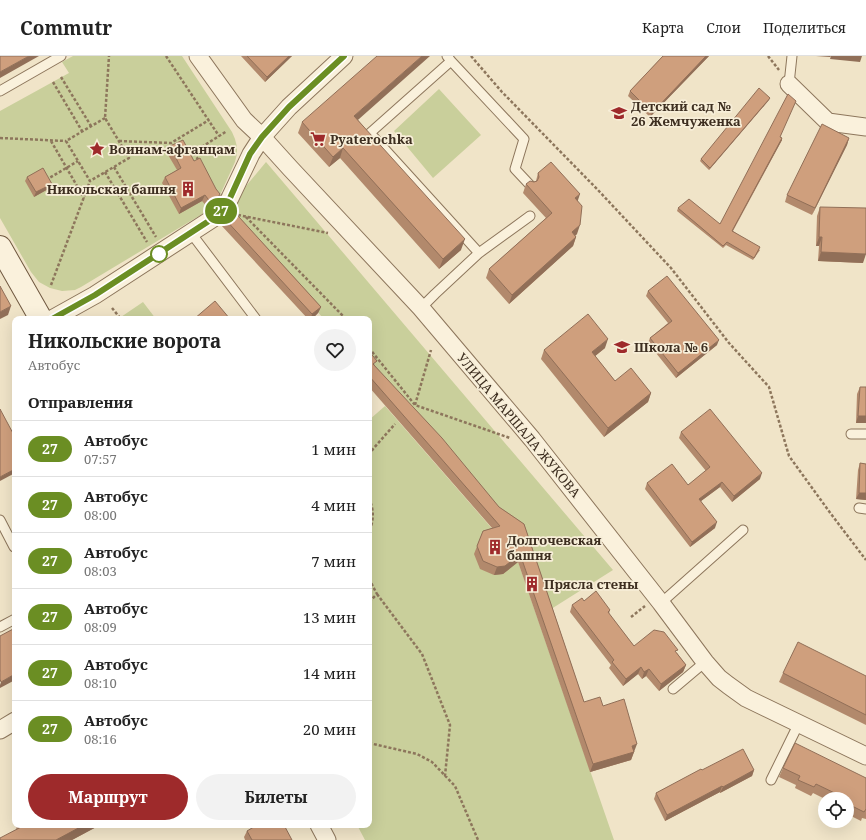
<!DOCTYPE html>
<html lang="ru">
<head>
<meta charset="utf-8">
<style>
	:root { --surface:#fff; --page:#f2f2f2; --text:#222; --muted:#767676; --line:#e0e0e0; --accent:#9e2a2b }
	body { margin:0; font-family:"Noto Serif",serif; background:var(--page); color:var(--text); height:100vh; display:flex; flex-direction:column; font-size:15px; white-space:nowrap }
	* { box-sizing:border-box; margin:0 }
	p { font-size:13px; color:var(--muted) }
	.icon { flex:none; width:22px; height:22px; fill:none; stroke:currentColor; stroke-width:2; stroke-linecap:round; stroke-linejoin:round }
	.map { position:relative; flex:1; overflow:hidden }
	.details { position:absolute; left:12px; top:260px; width:360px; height:512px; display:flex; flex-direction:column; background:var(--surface); border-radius:8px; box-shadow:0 4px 16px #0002 }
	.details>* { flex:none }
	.badge { padding:0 8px; border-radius:13px; font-size:14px; line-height:26px }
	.buttons { position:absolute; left:818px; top:736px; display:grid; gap:8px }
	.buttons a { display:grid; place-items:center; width:36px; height:36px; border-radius:50%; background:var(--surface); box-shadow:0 4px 16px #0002; font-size:20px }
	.map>.badge { position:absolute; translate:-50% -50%; box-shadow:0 0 0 2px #fff }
	h2 { padding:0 16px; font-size:15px; line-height:36px }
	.round { display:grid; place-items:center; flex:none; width:42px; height:42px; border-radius:21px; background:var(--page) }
	.headline { display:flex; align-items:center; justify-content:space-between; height:68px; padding:0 16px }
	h1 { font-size:19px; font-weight:700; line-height:30px }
	.primary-button { display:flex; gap:8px; margin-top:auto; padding:8px 16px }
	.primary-button a { flex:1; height:46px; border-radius:24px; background:var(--accent); color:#fff; font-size:16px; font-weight:700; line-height:46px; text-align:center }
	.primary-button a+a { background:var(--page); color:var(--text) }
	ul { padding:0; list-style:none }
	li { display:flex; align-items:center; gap:12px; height:56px; padding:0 16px; border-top:1px solid var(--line) }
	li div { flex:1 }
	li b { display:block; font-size:15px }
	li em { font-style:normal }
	li .badge { min-width:44px; font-weight:700; text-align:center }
	header { display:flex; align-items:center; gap:24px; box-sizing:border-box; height:56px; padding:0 20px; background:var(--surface); border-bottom:1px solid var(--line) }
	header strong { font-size:19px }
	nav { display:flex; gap:22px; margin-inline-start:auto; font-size:14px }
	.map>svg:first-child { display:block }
	.green { fill:#c9cf9b }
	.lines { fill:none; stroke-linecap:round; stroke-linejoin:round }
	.lane-casing { stroke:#8d765c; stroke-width:11 }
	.street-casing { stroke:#8d765c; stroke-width:19 }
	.secondary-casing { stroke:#6f573f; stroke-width:24 }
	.path { stroke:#8d765c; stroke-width:2.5; stroke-dasharray:3 2; stroke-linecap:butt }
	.lane { stroke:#faf1dc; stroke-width:9 }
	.street { stroke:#faf1dc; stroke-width:17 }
	.secondary { stroke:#faf1dc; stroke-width:22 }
	.wall { fill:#b2896c }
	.shaded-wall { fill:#916f58 }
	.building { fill:#cf9f7d; stroke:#916f58 }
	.line-casing { stroke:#fff; stroke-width:9 }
	.line { stroke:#6b8e23; stroke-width:6 }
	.stop-dot { fill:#fff; stroke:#6b8e23; stroke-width:2 }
	.labels { text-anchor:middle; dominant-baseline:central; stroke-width:3.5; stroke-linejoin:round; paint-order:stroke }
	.poi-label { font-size:13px; font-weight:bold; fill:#3d2e20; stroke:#f7eed8; text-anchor:start }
	.street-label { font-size:13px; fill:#3d2e20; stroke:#f7eed8 }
</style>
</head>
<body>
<header>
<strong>Commutr</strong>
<nav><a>Карта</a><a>Слои</a><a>Поделиться</a></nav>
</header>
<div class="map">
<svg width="866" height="784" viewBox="0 0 866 784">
	<rect width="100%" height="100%" fill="#f0e4c8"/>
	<path class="green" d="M73 0H182L232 76 235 83 237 91V98L235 106 220 139 204 157 81 231 75 234 62 235 50 232 39 226 31 216 0 162V55L69 17 62 6Z
		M439 33 481 79 433 122 394 75Z
		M266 106 613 514 548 555 529 502 369 307V263H324L237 168 226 154Z
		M143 246 156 263H118Z
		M385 350 516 500 614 784H365L357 769H369V364Z"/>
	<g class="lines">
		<defs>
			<path id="lane" d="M451 5 524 83 515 113 530 129
				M789 28 792 0
				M0 35 61 0
				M191 177 256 263
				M479 197 530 160
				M421 252 435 238 479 197 370 77 451 5 447 0
				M851 378H866
				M859 452 866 453
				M0 464 14 491H15
				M661 547 743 474
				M0 571 15 563
				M673 633 705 606
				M771 724 799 667"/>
			<path id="street" d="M198 0 244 64 262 81 290 112 421 252 532 383 661 547 705 606 719 622 728 629 746 642 866 700
				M789 28 828 66 866 71
				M224 152 230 142 251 98 262 81 289 51 344 0
				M52 263 95 239 215 161
				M0 674 15 665
				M319 769 327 784"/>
			<path id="secondary" d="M0 191 41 263"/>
		</defs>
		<use href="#lane" class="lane-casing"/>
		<use href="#street" class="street-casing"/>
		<use href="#secondary" class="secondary-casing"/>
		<path class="path" d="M166 0 219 80
			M471 0 502 36 597 133 671 212 729 287 769 331 789 400 831 458 866 504
			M768 0 779 14
			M61 21 91 70
			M53 26 82 75
			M105 62 66 85 90 125 129 102 105 62 109 0
			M0 82 66 85
			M51 85 84 142
			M119 85 171 87 209 64
			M194 97 199 105
			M189 99 227 75
			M114 111 156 181
			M105 116 147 186
			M46 124 78 105
			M238 159 328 177
			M246 161 346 263
			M51 229 90 125
			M112 252 121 263
			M369 292 415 349 510 382
			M415 349 431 294
			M369 399 373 393 395 368
			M369 442C374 454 374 464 369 476
			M369 523 377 538 369 546
			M377 538 422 598 450 669 445 720
			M631 561 645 550
			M369 687 417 698 432 706 455 730 478 784"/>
		<use href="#lane" class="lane"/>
		<use href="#street" class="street"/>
		<use href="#secondary" class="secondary"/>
	</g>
	<path class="wall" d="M241 0H292L265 26Z
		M663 0H709L650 61 628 40 630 35Z
		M769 44 709 114 700 105 701 103Z
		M358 64 461 194 439 213 340 102 329 111 298 77 302 66Z
		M780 81 782 82V84L733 175 760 194 753 204 726 189 723 192 677 155 678 152 720 168Z
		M849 82 847 89 812 159 785 146 787 139Z
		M170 90 194 105 217 144 214 151 209 153 202 145 179 158 162 127 165 121 177 114 167 97Z
		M538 117 578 144 577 178 575 180 576 181 573 190 509 248 486 222 489 213 546 162 523 137 526 128 536 125Z
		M27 121 52 128 50 132 34 141 25 125Z
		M820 151 863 207 818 205 819 190H816L817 160Z
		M227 155 239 161 321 251 318 257 312 263H308L221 169Z
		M648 235 717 289 676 322 648 287 650 282 668 267 646 240Z
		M605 292 595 300 615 325 651 337 648 346 604 381 541 303 544 294Z
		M369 295 375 310 499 451 524 468 584 646 603 650 634 696 631 704 590 716 518 506 503 518 494 519 480 513 474 498 483 475 492 472 369 331Z
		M860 331 866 367H856L857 338Z
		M681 376 760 423 732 446 720 431 701 445 715 472 690 491 645 433 647 427 688 429 706 415 679 382Z
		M860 407 866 408V444L856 443 858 414Z
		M584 545 610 554 609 558 634 590 677 597 686 609 683 616 659 635 646 620 642 623 638 618 623 630 609 612 611 609 570 556 572 549Z
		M783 617 866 620V669L779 626Z
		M783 712 866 722V763L862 762 861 765 847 758V743H825L813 737 811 740 795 732 796 729 779 721Z
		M702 714H754L752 720 720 737V736L665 765 654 743 656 737Z
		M17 769H100L72 784H0L16 774Z
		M247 775 292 784H245L244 781Z"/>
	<path class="shaded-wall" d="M29 0H39L0 22V16Z
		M289 0H292L265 26 267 21Z
		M422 0H430L350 71 354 60Z
		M706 0H709L650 61 652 57Z
		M816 0H831L830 1Z
		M831 0H862L860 6 830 3Z
		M770 42 769 44 709 114 710 112Z
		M782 82V84L731 177 732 175Z
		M849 82 847 89 812 159 815 152Z
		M343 92 340 102 329 111 333 101Z
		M52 128 50 132 34 141 36 136Z
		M220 138 214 151 209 153 211 147Z
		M580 138 577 147 575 142Z
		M205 139 202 145 179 158 181 152Z
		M580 169 577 178 568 185 572 176Z
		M576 181 573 190 509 248 512 239Z
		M819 181H822L819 190H816Z
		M465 183 461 194 439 213 443 203Z
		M821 196 866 198 863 207 818 205Z
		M11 250 8 259 0 263V256Z
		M321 251 318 257 312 263H311L312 258Z
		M608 283 605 292 589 305 592 296Z
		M719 284 717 289 676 322 678 317Z
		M651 337 648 346 604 381 608 372Z
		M858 360H866V367H856Z
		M15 413V417L0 425V421Z
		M762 417 760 423 732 446 734 440Z
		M722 426 720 431 697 448 699 443Z
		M859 437H866V444L856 443Z
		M717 466 715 472 690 491 692 486Z
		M520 498 518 506 503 518 494 519 497 511Z
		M686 609 683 616 659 635 661 628Z
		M641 611 638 618 623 630 626 623Z
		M649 613 646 620 642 623 644 616Z
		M15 618V624L0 632V629L1 626Z
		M637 688 631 704 590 716 593 708 632 690Z
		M754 714 752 720 720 737 723 731Z
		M722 730 720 736 665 765 667 759Z
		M84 769H100L72 784H56Z"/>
	<path class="building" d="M0 0H29L0 16Z
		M247 0H289L267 21Z
		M377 0H422L354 60 465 183 443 203 343 92 333 101 302 66Z
		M663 0H706L652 57 630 35Z
		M759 32 770 42 710 112 701 103Z
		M788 38 796 45 780 81 782 82 732 175 760 191 754 202 727 186 723 190 678 152 689 143 720 168Z
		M822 68 849 82 815 152 787 139Z
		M183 84 194 105 200 102 216 133 220 138 216 145 211 147 205 139 181 152 165 121 181 112 170 90Z
		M551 106 580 138 575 142 582 150 580 169 572 176 576 181 512 239 489 213 552 157 526 128 530 125 534 126 537 125 539 121 538 117Z
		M43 112 52 128 36 136 27 121Z
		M820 151 866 152V198L821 196 822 181H819Z
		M233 153 239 161 321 251 312 258 224 162 226 159 227 155Z
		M667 220 719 284 678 317 650 282 672 265 648 235Z
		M0 230 11 250 0 256Z
		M215 245 230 263H194Z
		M588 258 608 283 592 296 615 325 631 312 651 337 608 372 544 294Z
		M369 295 377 305 373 308 442 382 499 451 524 468 584 646 600 641 603 650 624 643 637 688 632 690 634 696 593 708 520 498 505 510 497 511 483 505 477 490 483 475 500 470 369 320Z
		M860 331H866V360H858Z
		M0 353 15 381V413L0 421Z
		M710 353 762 417 734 440 722 426 699 443 717 466 692 486 647 427 672 408 688 429 710 411 681 376Z
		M860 407 866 408V437H859Z
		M596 535 610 554 608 556 634 590 654 574 664 576 678 594 675 595 686 609 661 628 649 613 644 616 641 611 626 623 612 606 614 604 572 549 582 542 584 545Z
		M15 572V618L1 626 0 623V580Z
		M798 586 866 620V659L783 617Z
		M795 687 866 722V753L864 756 848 748 850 745 847 743 816 728 814 731 798 724 800 720 783 712Z
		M743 693 754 714 723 731 722 730 667 759 656 737 701 713 702 714Z
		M23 769H84L56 784H0V782L23 770Z
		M257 769H284L292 784H252L247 775Z"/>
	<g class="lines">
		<defs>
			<path id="line" d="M52 263 95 239 215 161 224 152 230 142 250 98 262 81 289 51 344 0"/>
		</defs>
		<use href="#line" class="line-casing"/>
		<use href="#line" class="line"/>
	</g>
	<defs>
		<symbol id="school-bare" viewBox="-9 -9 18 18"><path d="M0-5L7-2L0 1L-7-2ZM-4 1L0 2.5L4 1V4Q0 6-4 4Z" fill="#9e2a2b" stroke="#f7eed8" stroke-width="2.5" paint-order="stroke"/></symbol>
		<symbol id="supermarket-bare" viewBox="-9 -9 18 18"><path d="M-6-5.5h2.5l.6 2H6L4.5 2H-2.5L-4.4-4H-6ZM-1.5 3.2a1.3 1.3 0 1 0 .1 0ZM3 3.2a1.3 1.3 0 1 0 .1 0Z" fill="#9e2a2b" stroke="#f7eed8" stroke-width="2.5" paint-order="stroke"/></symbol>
		<symbol id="sight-bare" viewBox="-9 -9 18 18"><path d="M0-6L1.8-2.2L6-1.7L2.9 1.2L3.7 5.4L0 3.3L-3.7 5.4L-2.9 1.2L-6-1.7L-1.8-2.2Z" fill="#9e2a2b" stroke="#f7eed8" stroke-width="2.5" paint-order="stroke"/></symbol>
		<symbol id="building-bare" viewBox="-9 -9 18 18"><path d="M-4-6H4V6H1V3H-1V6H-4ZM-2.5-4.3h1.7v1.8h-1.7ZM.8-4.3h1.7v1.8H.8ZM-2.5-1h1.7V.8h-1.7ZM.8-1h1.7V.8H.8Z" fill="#9e2a2b" stroke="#f7eed8" stroke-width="2.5" paint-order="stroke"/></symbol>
	</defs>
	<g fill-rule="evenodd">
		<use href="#school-bare" x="608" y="46" width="22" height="22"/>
		<use href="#supermarket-bare" x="307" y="72" width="22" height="22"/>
		<use href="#sight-bare" x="86" y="82" width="22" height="22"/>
		<use href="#building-bare" x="177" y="122" width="22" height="22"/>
		<use href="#school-bare" x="611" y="280" width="22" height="22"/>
		<use href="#building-bare" x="484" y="480" width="22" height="22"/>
		<use href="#building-bare" x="521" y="517" width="22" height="22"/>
	</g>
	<circle class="stop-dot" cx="159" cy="198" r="8"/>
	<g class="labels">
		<g class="poi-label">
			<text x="631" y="50">Детский сад №<tspan x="631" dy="15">26 Жемчуженка</tspan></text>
			<text x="330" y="83">Pyaterochka</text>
			<text x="109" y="93">Воинам-афганцам</text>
			<text x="176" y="133" text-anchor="end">Никольская башня</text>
			<text x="634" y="291">Школа № 6</text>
			<text x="507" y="484">Долгочевская<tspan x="507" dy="15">башня</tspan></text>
			<text x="544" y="528">Прясла стены</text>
		</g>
		<g class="street-label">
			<text transform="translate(519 369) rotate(50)">УЛИЦА МАРШАЛА ЖУКОВА</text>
		</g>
	</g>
</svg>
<div class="buttons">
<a><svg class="icon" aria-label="locate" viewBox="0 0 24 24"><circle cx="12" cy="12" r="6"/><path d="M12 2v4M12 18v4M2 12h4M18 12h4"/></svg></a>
</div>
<b class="badge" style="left:221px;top:155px;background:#6b8e23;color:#fff">27</b>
<section class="details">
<div class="headline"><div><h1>Никольские ворота</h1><p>Автобус</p></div><a class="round"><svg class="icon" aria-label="heart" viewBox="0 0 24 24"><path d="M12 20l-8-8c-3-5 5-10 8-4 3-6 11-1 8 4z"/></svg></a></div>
<h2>Отправления</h2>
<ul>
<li><span class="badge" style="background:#6b8e23;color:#fff">27</span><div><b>Автобус</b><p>07:57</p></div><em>1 мин</em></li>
<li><span class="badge" style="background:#6b8e23;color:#fff">27</span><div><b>Автобус</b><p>08:00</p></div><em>4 мин</em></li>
<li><span class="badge" style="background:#6b8e23;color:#fff">27</span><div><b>Автобус</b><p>08:03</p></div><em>7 мин</em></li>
<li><span class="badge" style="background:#6b8e23;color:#fff">27</span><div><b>Автобус</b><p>08:09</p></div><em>13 мин</em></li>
<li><span class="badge" style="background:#6b8e23;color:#fff">27</span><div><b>Автобус</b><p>08:10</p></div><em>14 мин</em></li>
<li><span class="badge" style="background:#6b8e23;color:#fff">27</span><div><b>Автобус</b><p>08:16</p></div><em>20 мин</em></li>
</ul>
<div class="primary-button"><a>Маршрут</a><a>Билеты</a></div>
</section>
</div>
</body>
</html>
